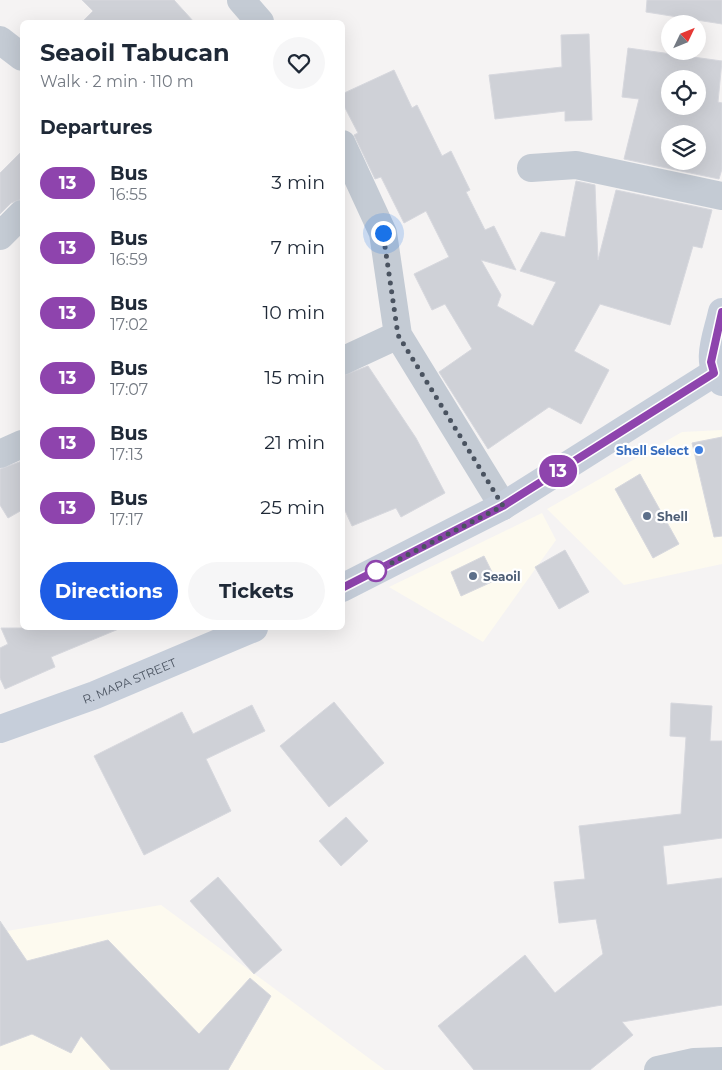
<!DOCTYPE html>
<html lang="en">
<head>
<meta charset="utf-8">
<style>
	:root { --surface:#fff; --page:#f6f6f7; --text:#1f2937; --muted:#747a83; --accent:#1e5ce4 }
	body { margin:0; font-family:Montserrat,sans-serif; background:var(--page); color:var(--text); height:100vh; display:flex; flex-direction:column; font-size:19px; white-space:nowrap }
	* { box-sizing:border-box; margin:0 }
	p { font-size:16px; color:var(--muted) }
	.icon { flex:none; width:28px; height:28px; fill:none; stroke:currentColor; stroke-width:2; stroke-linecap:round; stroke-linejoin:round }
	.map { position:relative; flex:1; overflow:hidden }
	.panel { position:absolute; left:20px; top:20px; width:325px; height:610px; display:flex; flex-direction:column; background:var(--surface); border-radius:8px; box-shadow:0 5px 20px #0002 }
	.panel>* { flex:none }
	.badge { padding:0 10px; border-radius:16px; font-size:18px; line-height:32px }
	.needle { width:32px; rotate:47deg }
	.tools { position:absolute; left:661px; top:15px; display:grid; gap:10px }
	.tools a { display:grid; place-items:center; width:45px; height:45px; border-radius:50%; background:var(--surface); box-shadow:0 5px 20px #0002; font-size:25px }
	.you { position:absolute; width:25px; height:25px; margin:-12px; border:4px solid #fff; border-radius:50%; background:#1a73e8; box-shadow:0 0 0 8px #1a73e833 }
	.map>.badge { position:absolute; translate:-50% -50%; box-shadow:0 0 0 2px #fff }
	h2 { padding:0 20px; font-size:19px; line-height:45px }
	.round { display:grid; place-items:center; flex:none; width:52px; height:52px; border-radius:26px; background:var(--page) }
	.head { display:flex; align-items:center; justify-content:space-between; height:85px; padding:0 20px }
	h1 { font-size:24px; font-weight:700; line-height:38px }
	.action { display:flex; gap:10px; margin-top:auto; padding:10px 20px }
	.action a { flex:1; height:58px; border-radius:30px; background:var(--accent); color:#fff; font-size:20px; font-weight:700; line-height:58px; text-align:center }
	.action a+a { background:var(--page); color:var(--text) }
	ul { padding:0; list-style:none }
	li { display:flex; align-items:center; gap:15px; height:65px; padding:0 20px }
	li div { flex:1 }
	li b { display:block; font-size:19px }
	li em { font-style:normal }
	li .badge { min-width:55px; font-weight:700; text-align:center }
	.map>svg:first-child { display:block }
	.commercial { fill:#fdfaef }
	.building { fill:#cfd1d7; stroke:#d7d8de; fill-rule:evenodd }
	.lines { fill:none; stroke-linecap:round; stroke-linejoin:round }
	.minor { stroke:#c4cbd4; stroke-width:28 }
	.secondary { stroke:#c6ceda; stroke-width:28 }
	.line-casing { stroke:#fff; stroke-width:11 }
	.line { stroke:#8e44ad; stroke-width:8 }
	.walk { stroke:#4a5360; stroke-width:5; stroke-dasharray:0 9 }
	.shop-dot { fill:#3f7fe0; stroke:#fff; stroke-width:2 }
	.service-dot { fill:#5c6f8a; stroke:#fff; stroke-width:2 }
	.stop-dot { fill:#fff; stroke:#8e44ad; stroke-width:2.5 }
	.labels { text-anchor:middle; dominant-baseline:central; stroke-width:4.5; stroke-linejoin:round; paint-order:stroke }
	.shop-label { font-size:12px; font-weight:bold; fill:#366cbe; stroke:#fff; text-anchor:end }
	.service-label { font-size:12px; font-weight:bold; fill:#4e5e75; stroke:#fff; text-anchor:start }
	.street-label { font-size:12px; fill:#4a5360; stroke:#fff }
</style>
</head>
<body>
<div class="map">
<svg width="722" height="1070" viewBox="0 0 722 1070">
	<rect width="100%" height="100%" fill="#f5f3f3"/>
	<path class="commercial" d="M722 430V564L624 585 547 509 682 432Z
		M542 513 556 540 483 642 389 587Z
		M161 905 385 1070H0V924L7 931Z"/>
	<path class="building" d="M82 0H174L194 22H82L93 11Z
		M647 0H722V24L646 12Z
		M589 34 592 120 565 121V111L495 119 489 75 562 67 561 35Z
		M628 48 722 61 718 102 722 103V169L719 179 624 159 639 99 622 97ZM670 79H698V106H670ZM670 134H698V161H670Z
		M394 70 412 108 417 105 442 156 451 151 470 190 466 192 485 230 494 226 516 270 481 260 501 295 497 306 533 326 556 282 520 271 541 232 565 237 576 181 595 185 598 260 616 190 712 210 702 248 693 246 670 325 600 304 574 351 609 370 581 424 549 407 488 449 439 372 472 349 445 304 432 310 414 274 449 257 426 211 404 223 381 177 375 179 354 135 358 133 342 102V94Z
		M22 151V199L11 203 0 214V173Z
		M368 366 416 438 445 493 401 517 396 508 352 526 342 504V376Z
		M722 437V536L714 537 692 443Z
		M22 461V510L8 518 0 505V469Z
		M640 474 679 544 653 558 615 489Z
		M565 550 589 592 559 609 535 567Z
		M484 556 496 580 461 596 451 572Z
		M1 628H121L51 657 55 667 5 689 0 678V648L8 644Z
		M334 702 384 763 329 807 280 746Z
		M671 703 712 706 710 741H722V838L663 846 667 885 722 878V1005L622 1022 633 1035 590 1070H474L438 1026 525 955 555 993 603 954 596 919 559 923 554 882 585 879 579 826 681 814 686 737 670 736Z
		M252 705 265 731 206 759 231 811 144 855 94 756 182 712 193 734Z
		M346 817 368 841 341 866 319 841Z
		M218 877 282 950 254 974 190 901Z
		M0 921 27 961 108 940 199 1034 250 978 271 996 228 1070H111L81 1036 71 1053 32 1034 0 1046Z"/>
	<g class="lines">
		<path class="minor" d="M241 0 260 22
			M0 40 22 57
			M342 144 383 233 398 335 503 506
			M531 168 576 165 722 196
			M0 236 22 214
			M342 361 398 335
			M0 454 22 444
			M658 1070 694 1062 722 1061"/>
		<g class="secondary">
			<path d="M722 312C717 336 704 362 722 382"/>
			<path d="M342 588 503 506 714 373"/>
			<path id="s1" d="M0 729 95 695 254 628"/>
		</g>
	</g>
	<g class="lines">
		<defs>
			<path id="line" d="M342 588 503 506 714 373 711 362 722 312"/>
		</defs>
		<use href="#line" class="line-casing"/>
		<use href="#line" class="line"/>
		<path class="walk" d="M376 571 503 506 398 335 383 233"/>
	</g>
	<circle class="shop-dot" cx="699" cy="450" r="5"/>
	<g class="service-dot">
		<circle cx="647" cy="516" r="5"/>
		<circle cx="473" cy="576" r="5"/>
	</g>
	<circle class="stop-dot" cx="376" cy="571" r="10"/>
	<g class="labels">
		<g class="shop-label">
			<text x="689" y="450">Shell Select</text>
		</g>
		<g class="service-label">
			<text x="657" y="516">Shell</text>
			<text x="483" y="576">Seaoil</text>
		</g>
		<g class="street-label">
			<text stroke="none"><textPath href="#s1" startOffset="138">R. MAPA STREET</textPath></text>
		</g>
	</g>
</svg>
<div class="tools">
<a><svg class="needle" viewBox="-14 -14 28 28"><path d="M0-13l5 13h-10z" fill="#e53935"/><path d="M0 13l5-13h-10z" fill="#747a83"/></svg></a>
<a><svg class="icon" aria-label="locate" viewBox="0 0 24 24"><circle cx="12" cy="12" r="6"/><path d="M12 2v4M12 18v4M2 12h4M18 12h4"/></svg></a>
<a><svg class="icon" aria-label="layers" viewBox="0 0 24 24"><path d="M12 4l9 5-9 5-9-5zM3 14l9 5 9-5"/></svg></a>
</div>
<div class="you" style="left:383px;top:233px"></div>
<b class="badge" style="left:558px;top:471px;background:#8e44ad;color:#fff">13</b>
<section class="panel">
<div class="head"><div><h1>Seaoil Tabucan</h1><p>Walk · 2 min · 110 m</p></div><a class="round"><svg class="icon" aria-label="heart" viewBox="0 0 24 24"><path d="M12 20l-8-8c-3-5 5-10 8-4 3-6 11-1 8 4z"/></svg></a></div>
<h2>Departures</h2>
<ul>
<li><span class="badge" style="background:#8e44ad;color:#fff">13</span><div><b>Bus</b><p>16:55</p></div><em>3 min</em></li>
<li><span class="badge" style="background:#8e44ad;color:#fff">13</span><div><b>Bus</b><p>16:59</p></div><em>7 min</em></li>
<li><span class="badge" style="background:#8e44ad;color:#fff">13</span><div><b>Bus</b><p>17:02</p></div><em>10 min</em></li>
<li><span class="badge" style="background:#8e44ad;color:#fff">13</span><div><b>Bus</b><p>17:07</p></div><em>15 min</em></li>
<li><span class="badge" style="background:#8e44ad;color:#fff">13</span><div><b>Bus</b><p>17:13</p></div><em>21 min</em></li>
<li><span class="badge" style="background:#8e44ad;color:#fff">13</span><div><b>Bus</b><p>17:17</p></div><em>25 min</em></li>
</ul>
<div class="action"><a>Directions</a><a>Tickets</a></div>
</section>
</div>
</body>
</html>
